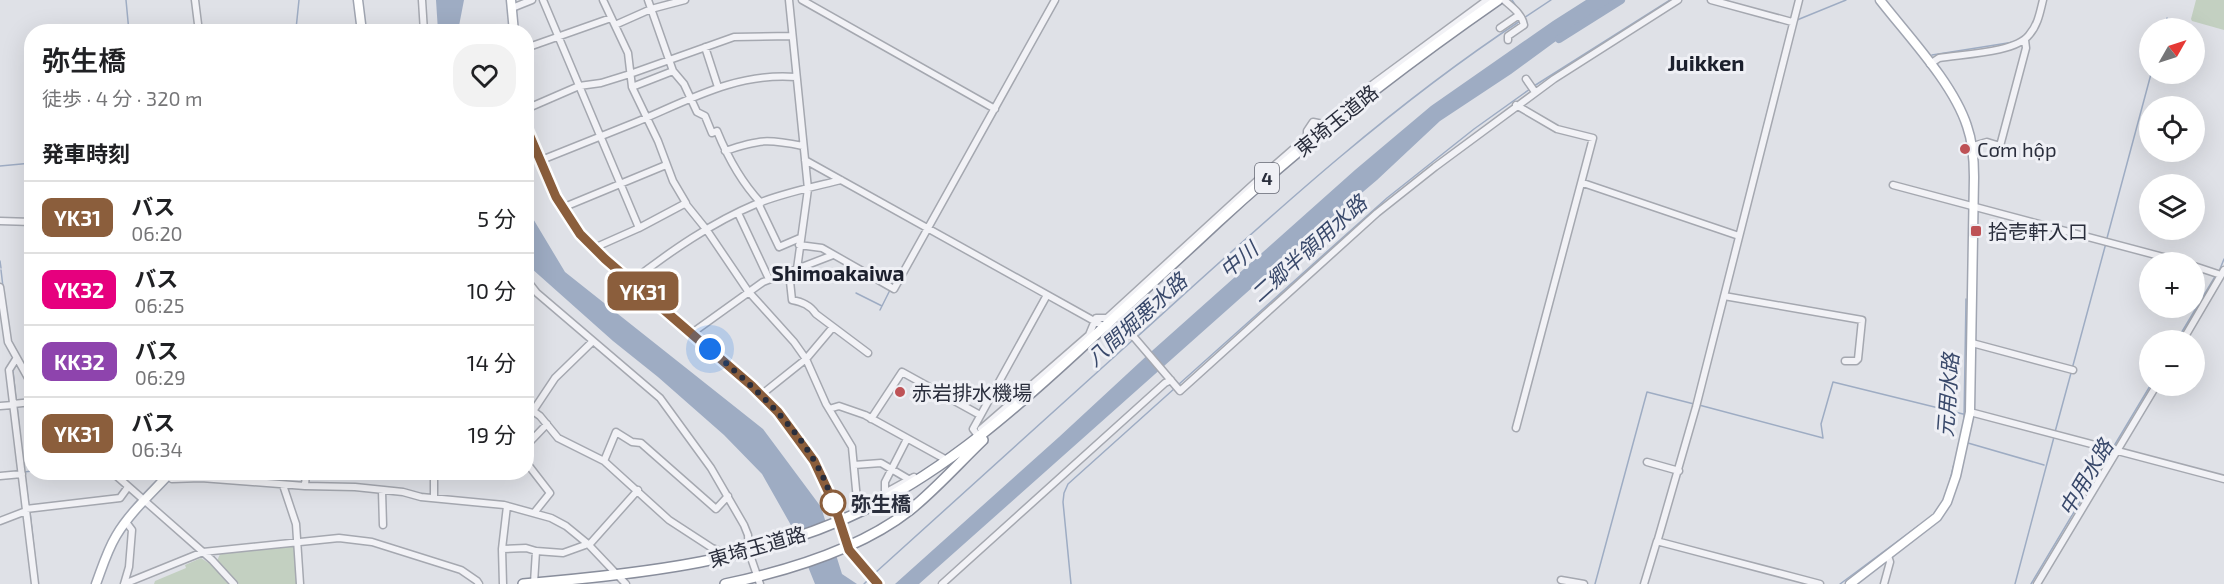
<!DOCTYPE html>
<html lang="ja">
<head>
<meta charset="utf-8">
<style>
	:root { --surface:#fff; --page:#f2f2f2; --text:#202124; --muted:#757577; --line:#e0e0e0 }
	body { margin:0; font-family:"Exo 2","Noto Sans JP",sans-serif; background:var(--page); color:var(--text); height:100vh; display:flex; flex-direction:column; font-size:22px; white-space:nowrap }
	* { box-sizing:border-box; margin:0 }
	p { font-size:20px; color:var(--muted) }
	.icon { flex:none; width:33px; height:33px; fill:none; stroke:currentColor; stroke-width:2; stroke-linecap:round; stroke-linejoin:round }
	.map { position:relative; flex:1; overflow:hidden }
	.side { position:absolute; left:24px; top:24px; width:510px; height:456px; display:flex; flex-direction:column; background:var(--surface); border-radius:24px; box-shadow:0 6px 24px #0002 }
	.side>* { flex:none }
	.badge { padding:0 12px; border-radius:9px; font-size:21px; line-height:39px }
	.needle { width:39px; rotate:51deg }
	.fabs { position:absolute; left:2139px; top:18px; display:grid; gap:12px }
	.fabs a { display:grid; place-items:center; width:66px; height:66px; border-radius:50%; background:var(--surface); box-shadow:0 6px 24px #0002; font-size:30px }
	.you { position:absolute; width:30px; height:30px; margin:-15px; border:4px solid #fff; border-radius:50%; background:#1a73e8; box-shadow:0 0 0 9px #1a73e833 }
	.map>.badge { position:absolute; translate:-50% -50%; box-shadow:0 0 0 3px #fff }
	h2 { padding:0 18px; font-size:22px; line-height:54px }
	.round { display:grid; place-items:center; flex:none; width:63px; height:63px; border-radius:24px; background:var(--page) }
	.headline { display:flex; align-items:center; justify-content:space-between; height:102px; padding:0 18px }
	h1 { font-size:28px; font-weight:600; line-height:45px }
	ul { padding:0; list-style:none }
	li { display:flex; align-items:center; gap:18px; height:72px; padding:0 18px; border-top:2px solid var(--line) }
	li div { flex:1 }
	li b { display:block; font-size:22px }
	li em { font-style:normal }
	li .badge { min-width:66px; font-weight:700; text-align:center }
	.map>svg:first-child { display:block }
	.green { fill:#c3d0c1 }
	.water { fill:#9eacc3 }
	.pier { fill:#dfe1e7 }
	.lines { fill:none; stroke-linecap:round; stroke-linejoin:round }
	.stream { stroke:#9eacc3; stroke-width:1.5 }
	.river { stroke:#9eacc3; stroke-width:8 }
	.minor-casing { stroke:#a5a8b0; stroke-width:9 }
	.major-casing { stroke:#a0a5b1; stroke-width:11 }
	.highway-casing { stroke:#898e9c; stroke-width:12 }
	.minor { stroke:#f2f2f6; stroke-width:6 }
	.major { stroke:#fff; stroke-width:8 }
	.highway { stroke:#fff; stroke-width:9 }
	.line-casing { stroke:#fff; stroke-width:14 }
	.line { stroke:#8b5e3c; stroke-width:9 }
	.walk { stroke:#2a2e3c; stroke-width:6; stroke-dasharray:0 10.8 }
	.poi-dot { fill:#be5256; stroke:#eff0f5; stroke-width:2 }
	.stop-dot { fill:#fff; stroke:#8b5e3c; stroke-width:3 }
	.labels { text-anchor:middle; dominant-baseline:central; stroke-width:6; stroke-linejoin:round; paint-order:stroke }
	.shield { fill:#eff0f5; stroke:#656874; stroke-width:1.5 }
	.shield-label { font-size:18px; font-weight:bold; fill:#2a2e3c }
	.street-label { font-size:20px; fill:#2a2e3c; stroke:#eff0f5 }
	.poi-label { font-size:20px; fill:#2a2e3c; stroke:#eff0f5; text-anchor:start }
	.stop-label { font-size:20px; font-weight:bold; fill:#2a2e3c; stroke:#eff0f5; text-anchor:start }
	.water-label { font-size:21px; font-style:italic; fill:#39496b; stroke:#eff0f5 }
	.neighbourhood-label { font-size:21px; font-weight:bold; fill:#1c202d; stroke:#eff0f5 }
	.quarter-label { font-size:22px; font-weight:bold; fill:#1c202d; stroke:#eff0f5 }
</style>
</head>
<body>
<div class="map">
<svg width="2224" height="584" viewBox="0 0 2224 584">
	<rect width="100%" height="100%" fill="#dfe1e7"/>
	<path class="green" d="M2196 0H2224V30L2192 21 2191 19Z
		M295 545 297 584H239L217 561 220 554Z
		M201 558 213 566 228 584H154L155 581 186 568 185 565Z"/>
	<path class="water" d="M436 0H464L458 31H438Z
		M1586 0H1620L1582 22 1511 74 1440 121 1377 180 1298 247 919 584H895L1059 437 1153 350 1355 170 1431 106 1553 21Z
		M526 207 565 272 763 429 821 507 842 574 857 584H815L792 527 762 474 724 435 658 377 613 341 531 268 527 260Z"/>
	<path class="pier" d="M828 520 839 554 805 566 792 535Z"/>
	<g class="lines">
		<path class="stream" d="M126 0 129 32
			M1512 0 1518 9
			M1524 18 1551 0
			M1797 20 1846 0
			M2164 28 2167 18
			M296 29 299 0
			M1932 55 2014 42
			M1534 86 1670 0
			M1763 129 1790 23
			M0 166 32 163
			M2107 238 2151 74
			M0 261 1 268
			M807 268 832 281
			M2220 269 2224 259
			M1 270 3 287
			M856 293 882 306
			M880 310 890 290
			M1138 336C1261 225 1382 112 1520 21
			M2177 340 2216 275
			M2072 369 2106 243
			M13 371 16 400
			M1178 385 1387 198 1474 129 1530 89
			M1696 394 1712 332
			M1699 405 1823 438 1821 424 1833 382 1963 414
			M17 407 24 472
			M1964 419 1966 299
			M2055 432 2071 373
			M1968 443 2044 465
			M2114 446 2150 386
			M24 472 32 471
			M25 475 29 507
			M1950 480 1954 464
			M30 512 37 576
			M875 573 1134 339
			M864 584 870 578
			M1071 584 1063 502 1064 493 1068 484 1175 388
			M1595 584 1647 392 1694 404
			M1840 584 1918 526
			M2015 584 2054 437
			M2031 584 2111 450"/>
		<path class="river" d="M1559 39 1621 0"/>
		<defs>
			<path id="minor" d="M195 0 199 32
				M422 0 424 32
				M543 0 639 228
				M648 0 673 71 684 84 697 112 705 116 712 133 717 131C728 158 741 182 761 203
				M789 0 808 189 797 269
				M802 0 995 109
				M1504 0C1512 7 1522 14 1524 25L1508 36V40
				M1711 0 1792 22
				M512 8 532 0
				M615 25 651 9 685 0
				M1500 28 1519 15
				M279 30 301 32
				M705 47 718 87
				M526 48 611 18
				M1930 64 1939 58C1962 54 2015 53 2029 35 2038 25 2040 12 2043 0
				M1526 79 1535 92
				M632 87 673 71
				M526 109 579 86 601 83 630 74 734 37 792 36
				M1973 146 1987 142 2000 146 2026 48 2025 40
				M725 151C760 139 768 139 803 146
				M805 160 1105 327 1133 336 1180 391 1377 213 1435 167 1554 79 1678 0
				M539 161C571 148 602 136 634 123 687 101 736 72 796 77
				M1583 183 1739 236
				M1893 185 2182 262
				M685 203 706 229 748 291 794 342 806 359 826 404 852 447 857 500H864L867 503 914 477
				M758 203 779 247 800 238
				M562 208 666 165
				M738 213 769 279
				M0 221 32 222
				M799 245 822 248 894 289 1055 0
				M594 248 639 228 686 203 673 181 658 141 632 87 628 53 603 0
				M2194 266 2221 275
				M789 272 792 300C802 302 810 305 816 314L868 353
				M526 279 537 293 660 398 711 468 744 525 748 535 749 552 760 584
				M632 281C671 251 711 223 756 204 783 193 813 187 841 180
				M0 287 8 342 32 385
				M1724 296 1862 320 1858 359 1856 361H1845
				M692 333 763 282 833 255
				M2183 340 2224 270
				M1972 343 2073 370
				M16 359 9 370 35 584
				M761 395 806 359 833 327
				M13 404 32 402
				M0 406 13 405
				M526 406 540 416 558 438 604 461 669 520 712 548 723 552
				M829 409 839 406 865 415 943 458
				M533 411 555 378 593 341
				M1970 412 2224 479
				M871 419 902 372 980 415
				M1516 428 1593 138 1557 129 1516 105
				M981 429 1089 335 1096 318H1107L1260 178 1307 137V131L1313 122 1323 124 1373 84 1487 0
				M976 433 973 429 1047 295
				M526 446 547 424
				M604 461 616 432 632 442 641 443 716 509 728 496
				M526 462 550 493 534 513
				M1647 462 1679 471
				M854 465 881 463 910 480
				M112 472 212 560 234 584
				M434 472V498
				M0 476 22 474
				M168 476 172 479 201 478 305 486 355 487 403 492 421 497 504 505 551 518 566 526 588 544 626 584
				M283 485 296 524 300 584
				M305 486 306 472
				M901 487 912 508
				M382 491 383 525
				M885 494V482L907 439
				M26 509 120 498 128 487
				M0 521 26 511
				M1658 539 1696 407 1799 0
				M1660 542 1820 584
				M589 545 638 490
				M502 549 526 548 536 551 563 553 588 544
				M1561 580 1584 584
				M534 583 536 551
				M124 584 203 552 339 538 372 542 461 570 477 581 479 584
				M124 584 129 567 132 530 126 522
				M503 584 502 549 507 506
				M942 584 1165 383 1171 380
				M1644 584 1657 541
				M1884 584 1890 562 1888 556
				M2037 584 2156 386"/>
			<path id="major" d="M358 0 362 32
				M511 0 514 32
				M526 127 556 197 580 234 605 259 752 385 778 412 814 461 834 504 849 550 878 584
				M96 584C102 568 107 551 116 536 130 512 152 493 171 472
				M1850 584 1937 517 1947 502 1956 476 1970 412 1974 177C1974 159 1973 143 1967 126 1953 83 1908 36 1880 0"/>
			<path id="highway" d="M523 584C642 574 761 561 870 507 949 467 1016 408 1080 349 1126 307 1172 265 1218 222 1306 141 1400 68 1498 0
				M725 584C787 571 859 550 910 510 936 489 959 463 983 440"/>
		</defs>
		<use href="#minor" class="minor-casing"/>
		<use href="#major" class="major-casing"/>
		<use href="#highway" class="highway-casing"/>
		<use href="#minor" class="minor"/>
		<use href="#major" class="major"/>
		<use href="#highway" class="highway"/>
	</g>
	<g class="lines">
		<defs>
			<path id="line" d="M526 127 556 197 580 234 605 259 752 386 778 412 814 461 834 504 849 550 878 584"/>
		</defs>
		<use href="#line" class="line-casing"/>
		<use href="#line" class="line"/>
		<path class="walk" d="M710 349C753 387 799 426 824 479 827 487 833 499 833 503"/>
	</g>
	<g class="poi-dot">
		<circle cx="1965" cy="149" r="6"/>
		<rect x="1970" y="225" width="12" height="12" rx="3"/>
		<circle cx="900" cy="392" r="6"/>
	</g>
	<circle class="stop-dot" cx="833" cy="503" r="12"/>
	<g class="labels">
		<rect class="shield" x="1255" y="163" width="24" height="30" rx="4.5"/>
		<g class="shield-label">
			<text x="1267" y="178">4</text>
		</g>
		<g class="street-label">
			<text transform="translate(1336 120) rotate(-39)">東埼玉道路</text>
			<text transform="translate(757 546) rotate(-16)">東埼玉道路</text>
		</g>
		<g class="poi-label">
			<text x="1977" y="149">Cơm hộp</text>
			<text x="1988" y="231">拾壱軒入口</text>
			<text x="912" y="392">赤岩排水機場</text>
		</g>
		<g class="stop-label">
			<text x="851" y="503">弥生橋</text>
		</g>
		<g class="water-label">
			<text transform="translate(1308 248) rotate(-42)">二郷半領用水路</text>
			<text transform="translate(1238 259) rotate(-40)">中川</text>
			<text transform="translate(1136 319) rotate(-42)">八間堀悪水路</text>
			<text transform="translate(1947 395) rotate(-86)">元用水路</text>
			<text transform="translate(2085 477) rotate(-59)">中用水路</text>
		</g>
		<g class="neighbourhood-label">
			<text x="838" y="272">Shimoakaiwa</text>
		</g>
		<g class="quarter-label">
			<text x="1706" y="62">Juikken</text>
		</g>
	</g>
</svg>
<div class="fabs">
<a><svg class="needle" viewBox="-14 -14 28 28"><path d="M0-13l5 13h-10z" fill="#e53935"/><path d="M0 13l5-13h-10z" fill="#757577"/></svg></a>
<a><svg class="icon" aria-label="locate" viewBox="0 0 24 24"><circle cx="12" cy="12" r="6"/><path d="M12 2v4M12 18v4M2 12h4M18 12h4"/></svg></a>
<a><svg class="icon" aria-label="layers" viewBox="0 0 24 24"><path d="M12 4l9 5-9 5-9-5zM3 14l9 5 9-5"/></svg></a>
<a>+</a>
<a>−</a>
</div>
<div class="you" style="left:710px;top:349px"></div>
<b class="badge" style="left:643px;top:291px;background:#8b5e3c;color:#fff">YK31</b>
<section class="side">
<div class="headline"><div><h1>弥生橋</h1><p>徒歩 · 4 分 · 320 m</p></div><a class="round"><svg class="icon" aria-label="heart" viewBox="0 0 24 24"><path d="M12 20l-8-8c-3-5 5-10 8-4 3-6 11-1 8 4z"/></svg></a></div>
<h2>発車時刻</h2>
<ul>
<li><span class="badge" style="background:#8b5e3c;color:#fff">YK31</span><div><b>バス</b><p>06:20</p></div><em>5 分</em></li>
<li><span class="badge" style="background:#e6007e;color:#fff">YK32</span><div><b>バス</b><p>06:25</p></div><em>10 分</em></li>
<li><span class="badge" style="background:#8e44ad;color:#fff">KK32</span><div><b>バス</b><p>06:29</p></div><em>14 分</em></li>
<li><span class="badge" style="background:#8b5e3c;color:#fff">YK31</span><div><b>バス</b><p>06:34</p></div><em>19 分</em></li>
</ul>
</section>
</div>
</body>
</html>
